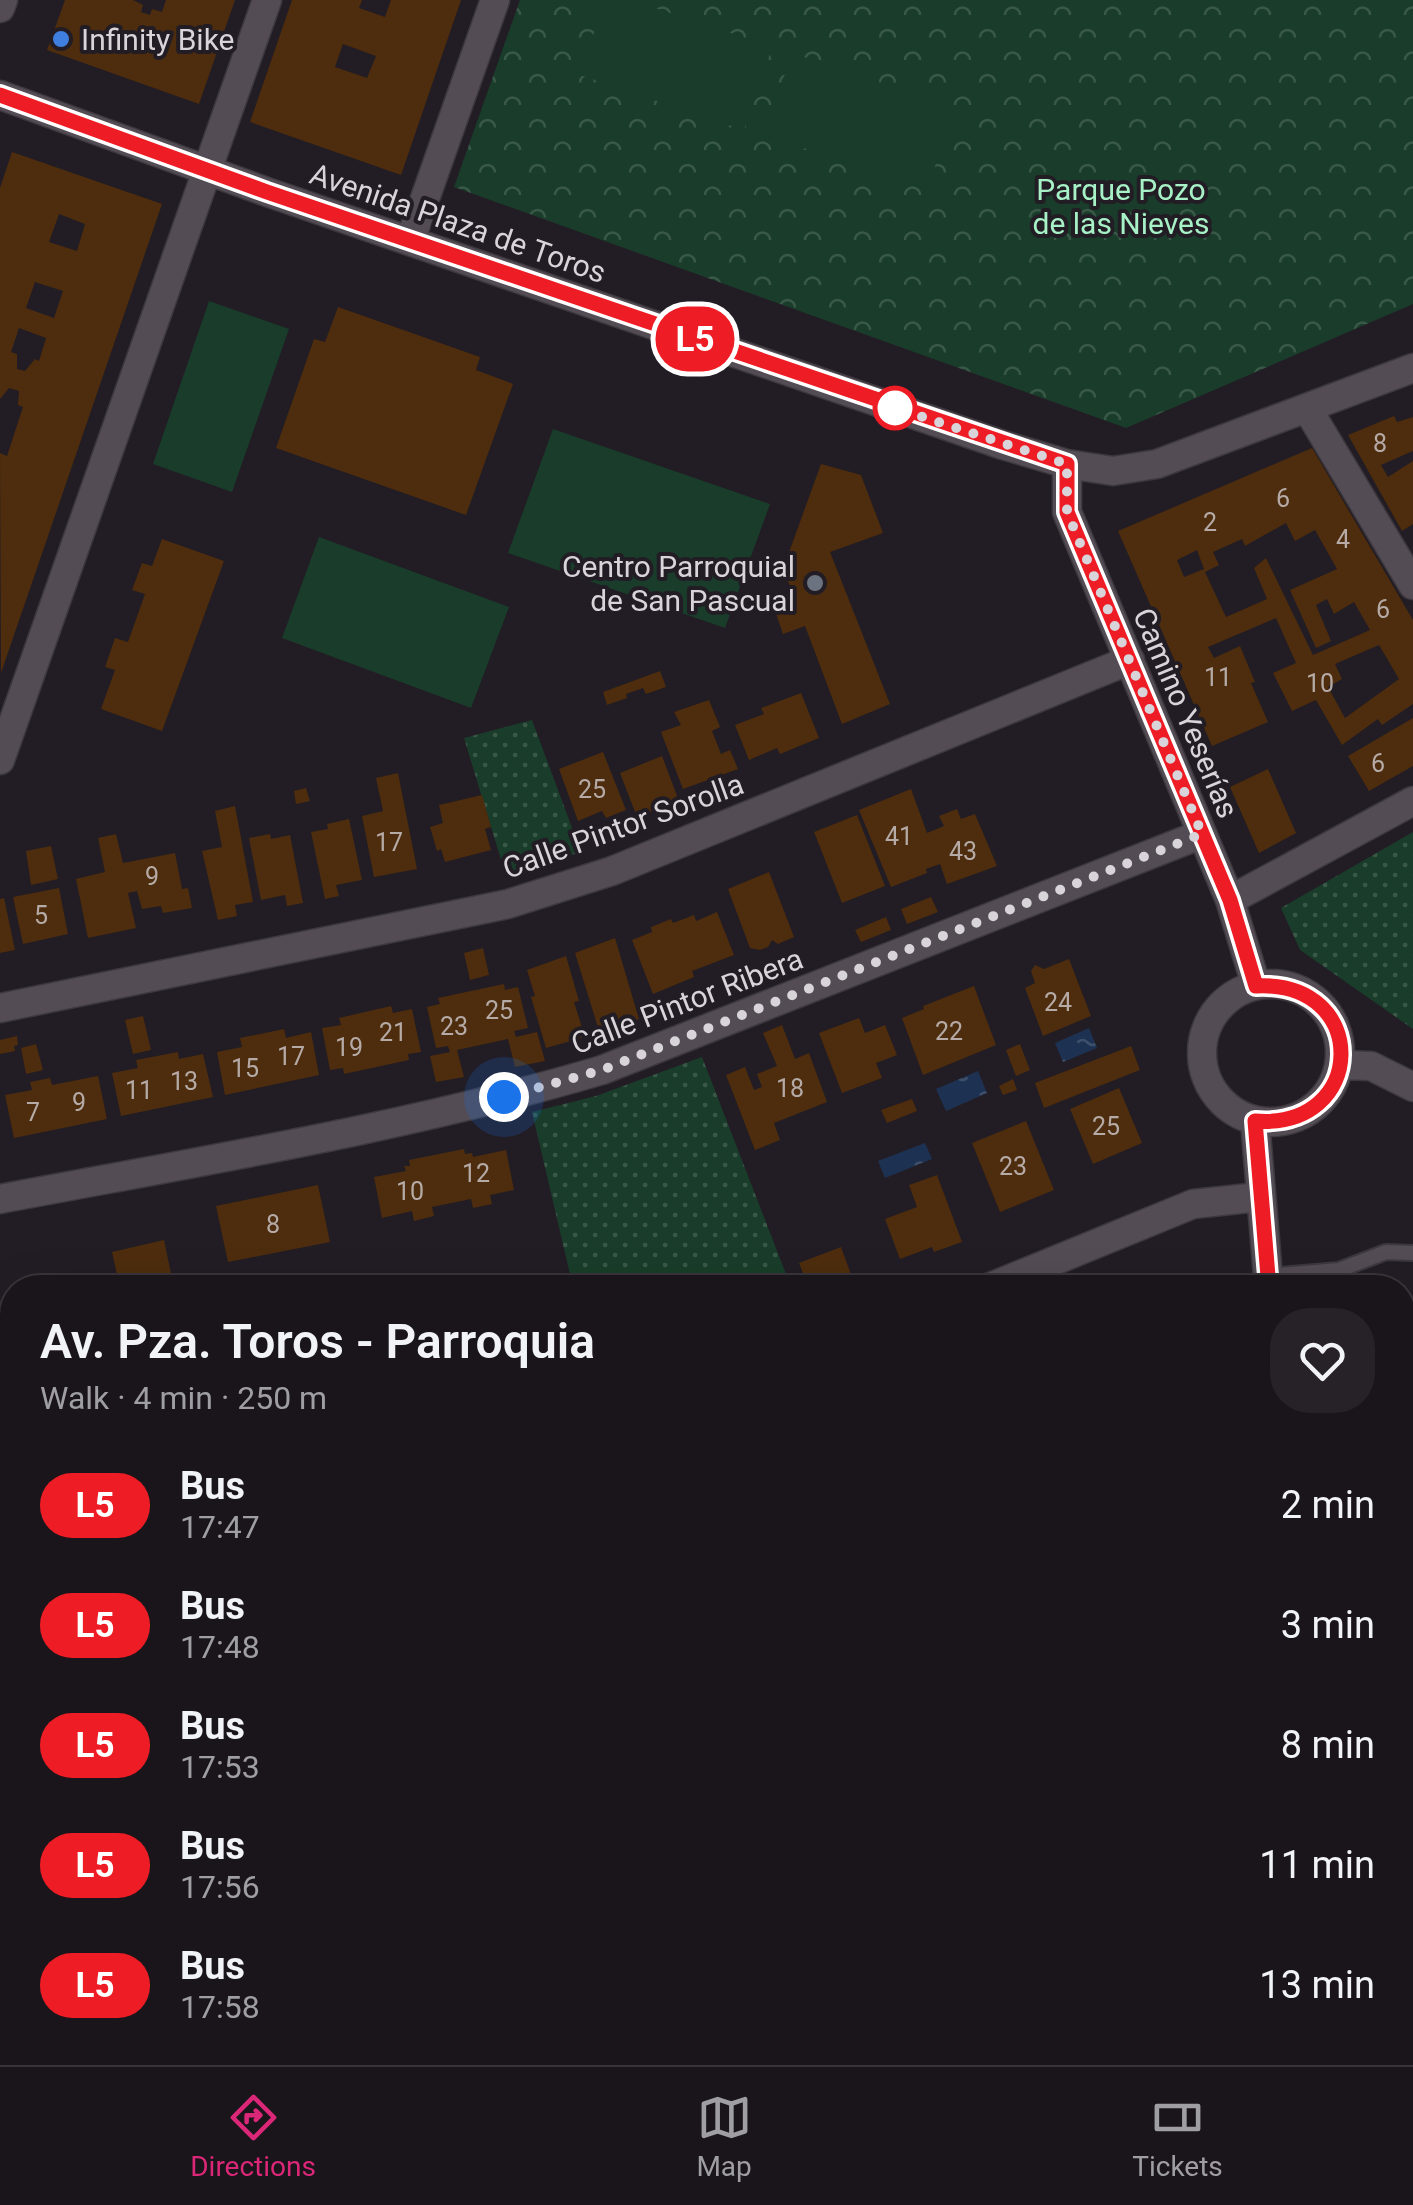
<!DOCTYPE html>
<html lang="en">
<head>
<meta charset="utf-8">
<style>
	:root { --surface:#1a151b; --page:#272228; --text:#f1f3f6; --muted:#9f9fa3; --line:#38343a; --accent:#db2777 }
	body { margin:0; font-family:Roboto,sans-serif; background:var(--page); color:var(--text); height:100vh; display:flex; flex-direction:column; font-size:38px; white-space:nowrap }
	* { box-sizing:border-box; margin:0 }
	p { font-size:32px; color:var(--muted) }
	.icon { flex:none; width:55px; height:55px; fill:none; stroke:currentColor; stroke-width:2; stroke-linecap:round; stroke-linejoin:round }
	.map { position:relative; flex:1; overflow:hidden }
	.panel { position:absolute; left:0px; top:1275px; width:1415px; height:790px; display:flex; flex-direction:column; background:var(--surface); border-radius:40px 40px 0 0; box-shadow:0 10px 40px #0002,0 0 0 2px var(--line) }
	.panel>* { flex:none }
	.badge { padding:0 20px; border-radius:32px; font-size:35px; line-height:65px }
	.you { position:absolute; width:50px; height:50px; margin:-25px; border:8px solid #fff; border-radius:50%; background:#1a73e8; box-shadow:0 0 0 15px #1a73e833 }
	.map>.badge { position:absolute; translate:-50% -50%; box-shadow:0 0 0 5px #fff }
	.round { display:grid; place-items:center; flex:none; width:105px; height:105px; border-radius:40px; background:var(--page) }
	.overview { display:flex; align-items:center; justify-content:space-between; height:170px; padding:0 40px }
	h1 { font-size:48px; font-weight:600; line-height:75px }
	ul { padding:0; list-style:none }
	li { display:flex; align-items:center; gap:30px; height:120px; padding:0 40px }
	li div { flex:1 }
	li b { display:block; font-size:38px }
	li em { font-style:normal }
	li .badge { min-width:110px; font-weight:700; text-align:center }
	.tabs { display:flex; justify-content:space-around; align-items:center; height:140px; border-top:2px solid var(--line); background:var(--surface); font-size:28px; color:var(--muted) }
	.tabs a { display:grid; justify-items:center; gap:5px }
	.tabs .active { color:var(--accent) }
	.map>svg:first-child { display:block }
	.grass { fill:url(#grass-dots) }
	.park { fill:url(#park-crowns) }
	.pitch { fill:#193d2a }
	.water { fill:url(#water-ripples) }
	.building { fill:#4d2d0d; fill-rule:evenodd }
	.lines { fill:none; stroke-linecap:round; stroke-linejoin:round }
	.service-casing { stroke:#3d383e; stroke-width:18 }
	.minor-casing { stroke:#3d383e; stroke-width:31 }
	.service { stroke:#534c55; stroke-width:14 }
	.minor { stroke:#534c55; stroke-width:28 }
	.line-casing { stroke:#fff; stroke-width:22 }
	.line { stroke:#ee1c25; stroke-width:15 }
	.walk { stroke:#d8d4d9; stroke-width:10; stroke-dasharray:0 18 }
	.shop-dot { fill:#3f7fe0; stroke:#221c24; stroke-width:4 }
	.stop-dot { fill:#fff; stroke:#ee1c25; stroke-width:5 }
	.worship-dot { fill:#6b7280; stroke:#221c24; stroke-width:4 }
	.labels { text-anchor:middle; dominant-baseline:central; stroke-width:8; stroke-linejoin:round; paint-order:stroke }
	.number-label { font-size:25px; fill:#b5aaa6 }
	.poi-label { font-size:30px; fill:#d8d4d9; stroke:#221c24; text-anchor:start }
	.park-label { font-size:30px; fill:#a7f1c6; stroke:#221c24 }
	.street-label { font-size:30px; fill:#d8d4d9; stroke:#221c24 }
</style>
</head>
<body>
<div class="map">
<svg width="1413" height="2065" viewBox="0 0 1413 2065">
	<defs>
		<pattern id="grass-dots" width="8" height="8" patternUnits="userSpaceOnUse" patternTransform="scale(2.5)"><rect width="8" height="8" fill="#193d2a"/><path d="M2 2h.1M6 6h.1" fill="none" stroke="#3a5848" stroke-width="1.8" stroke-linecap="round"/></pattern>
		<pattern id="park-crowns" width="20" height="18" patternUnits="userSpaceOnUse" patternTransform="scale(2.5)"><rect width="20" height="18" fill="#193d2a"/><path d="M2 6a3 3 0 1 1 6 0M12 15a3 3 0 1 1 6 0" fill="none" stroke="#3a5848"/></pattern>
		<pattern id="water-ripples" width="26" height="14" patternUnits="userSpaceOnUse" patternTransform="scale(2.5)"><rect width="26" height="14" fill="#1d3252"/><path d="M2 4q2-2 4 0t4 0M15 11q2-2 4 0t4 0" fill="none" stroke="#3d4f6a"/></pattern>
	</defs>
	<rect width="100%" height="100%" fill="#221c24"/>
	<path class="grass" d="M532 720 581 852 506 876 464 738Z
		M1413 832V1029L1300 950 1281 908Z
		M702 1057 791 1287H573L532 1112 596 1096Z"/>
	<path class="park" d="M520 0H1413V304L1126 428 454 187Z"/>
	<path class="pitch" d="M605 0H631L772 47 744 130 580 75Z
		M792 53 955 108 927 189 764 135Z
		M209 301 289 329 232 492 153 464Z
		M553 429 770 504 725 628 508 553Z
		M319 537 509 607 471 708 282 638Z"/>
	<path class="water" d="M1089 1028 1097 1048 1063 1062 1055 1043Z
		M978 1071 987 1093 946 1111 936 1089Z
		M925 1143 932 1159 885 1178 878 1161Z"/>
	<path class="building" d="M65 0H133L143 5 141 12 150 15 152 9 162 12 166 0H235L199 104 47 50Z
		M292 0H362L359 8 385 17 391 0H461L401 175 250 122ZM343 44 376 56 367 78 335 67Z
		M12 152 162 204 1 673 0 453 7 456 23 407 18 405 19 391 9 388 0 399V188ZM59 214 85 224 77 251 49 242ZM35 282 63 291 54 318 26 308ZM19 328 46 338 39 361 35 359 25 371 17 369V354L11 352Z
		M338 307 480 357 476 370 513 384 466 515 276 448 314 339 325 342Z
		M1394 416 1397 422 1413 417V451L1381 465 1388 477 1413 461V524L1402 531 1348 435Z
		M1312 448 1413 620V704L1382 725 1378 719 1342 745 1316 700 1292 711 1273 673 1296 663 1276 618 1208 647 1214 658 1240 646 1255 682 1251 683 1268 722 1212 746 1118 531ZM1286 523 1295 541 1315 530 1337 569 1290 590 1316 648 1331 641 1316 605 1327 599 1334 614 1354 602 1370 630 1313 655 1266 558 1254 568 1267 599 1226 617 1205 572 1219 565 1213 552 1242 539 1245 546ZM1197 550 1204 569 1184 577 1177 560ZM1379 645 1399 679 1345 718 1328 687 1342 679 1335 664Z
		M821 464 861 475 883 533 830 552 890 704 842 724 805 626 783 634 773 605 794 596 783 569Z
		M162 539 224 561 162 731 101 709 115 670 105 667 115 638 128 642 145 594 132 590 142 563 152 566Z
		M660 671 666 687 646 694 643 688 626 694 627 698 607 705 603 692Z
		M801 693 819 738 780 754 777 748 749 760 735 725 764 714 761 708Z
		M709 700 720 727 712 731 721 754 730 750 738 769 683 789 661 732 681 725 674 712Z
		M1413 718V766L1369 791 1348 756Z
		M603 752 626 810 606 818 602 811 578 821 559 769Z
		M662 756 679 801 637 817 620 773Z
		M1268 769 1296 833 1259 853 1230 787Z
		M398 773 417 869 374 877 362 816 383 811 376 778Z
		M306 788 310 801 296 804 294 791Z
		M911 789 927 833 944 826 939 816 957 809 961 819 975 814 997 866 947 884 940 864 926 869 927 873 891 887 859 810Z
		M482 795 491 827 485 829 491 850 445 862 441 849 437 851 430 827 443 823 439 805Z
		M235 806 253 902 235 905 237 916 218 920 202 851 222 847 215 811Z
		M857 815 885 886 842 903 814 832Z
		M349 819 362 880 336 885 339 896 325 899 311 832 328 829 327 824Z
		M116 834 123 863 175 853 182 889 188 888 192 908 163 913 161 906 142 909 137 891 128 893 136 928 88 938 76 879 105 872 98 838Z
		M270 834 271 839 290 835 303 903 287 906 285 895 261 900 249 838Z
		M51 846 58 879 31 885 26 851Z
		M769 872 794 937 778 944 772 940 768 947 760 950 750 948 728 889Z
		M59 888 68 934 23 944 13 897Z
		M931 897 938 912 907 924 901 909Z
		M4 898 15 950 0 953V899Z
		M717 912 734 955 692 971 694 977 653 994 632 940 652 932 651 927 671 919 673 923 694 915 696 921Z
		M886 917 891 930 861 942 855 930Z
		M615 938 639 1019 600 1034 575 953Z
		M483 948 489 975 470 980 464 953Z
		M566 956 579 1001 574 1002 585 1037 546 1048 531 997 535 996 527 970Z
		M1069 959 1091 1016 1043 1036 1025 988 1035 983 1031 971 1035 965 1044 969Z
		M504 984 505 990 518 987 528 1028 514 1031 516 1037 537 1032 545 1061 515 1067 508 1039 457 1050 464 1077 436 1082 430 1056 450 1052 448 1046 436 1048 427 1007 440 1004 438 998Z
		M974 986 996 1045 923 1075 902 1018 924 1009 923 1006Z
		M391 1006 393 1013 412 1009 421 1052 408 1054 409 1060 344 1074 343 1068 330 1070 322 1028 341 1025 339 1018Z
		M143 1016 151 1050 133 1054 125 1020Z
		M859 1018 865 1033 885 1025 897 1055 876 1063 882 1078 842 1093 819 1033Z
		M782 1025 795 1059 809 1053 827 1102 774 1123 780 1140 755 1150 726 1075 745 1067 754 1090 762 1087 757 1074 777 1066 763 1033Z
		M284 1029 286 1038 311 1032 319 1075 225 1095 217 1052 242 1047 240 1038Z
		M17 1036 18 1045 14 1046 15 1051 0 1054V1040Z
		M36 1044 43 1070 26 1074 21 1048Z
		M1020 1044 1030 1070 1016 1076 1006 1050Z
		M1131 1046 1140 1070 1044 1108 1035 1083Z
		M178 1052 179 1059 203 1054 213 1097 121 1116 112 1073 138 1068 136 1060Z
		M98 1076 107 1119 14 1138 5 1095 32 1090 30 1082 50 1078 52 1085Z
		M1013 1079 1017 1090 1003 1095 999 1086Z
		M1119 1088 1142 1143 1093 1164 1070 1109Z
		M912 1099 917 1111 887 1123 881 1110Z
		M1026 1121 1054 1190 1000 1212 972 1143Z
		M464 1149 465 1154 472 1153 473 1157 506 1150 514 1190 490 1195 492 1204 473 1208 471 1199 432 1207 434 1216 414 1221 412 1211 382 1218 374 1177 406 1171 404 1166H410L409 1160Z
		M937 1175 962 1242 934 1252 932 1247 900 1259 885 1219 917 1207 909 1185Z
		M318 1185 330 1242 228 1262 216 1206Z
		M164 1240 174 1288H120L112 1252Z
		M841 1247 856 1288H809L799 1263Z
		M355 1277 357 1288H313V1286Z
		M12 1386V1438L7 1439 0 1448V1389Z
		M0 1604 12 1662 0 1664Z
		M1413 1747V1872L1402 1881V1756Z
		M0 1775 12 1820V1881L0 1884Z
		M383 2052H401V2065H381Z
		M652 2052H677L664 2065Z
		M1109 2052H1325L1311 2065H1120Z"/>
	<g class="lines">
		<defs>
			<path id="service" d="M1268 1276 1339 1270 1386 1252 1413 1253
				M1402 1353 1413 1345
				M1402 1485 1413 1488"/>
			<path id="minor" d="M0 8 3 0
				M0 95 267 192 1003 445 1067 464 1113 471 1157 464 1413 368
				M410 241 495 0
				M1307 408 1413 585
				M1067 464V512L1230 900 1256 985
				M0 760 267 0
				M1230 900 1413 801
				M1202 1053a69 69 0 1 1 138 0a69 69 0 1 1-138 0Z
				M0 1008 508 904 612 871 1130 660
				M1340 1065 1371 1066 1413 1087
				M1255 1121 1269 1288
				M0 1199C201 1161 406 1128 602 1070L1202 834
				M988 1288 1193 1204 1259 1197
				M0 1538 12 1536
				M0 1907 12 1905
				M764 2065 776 2052"/>
		</defs>
		<use href="#service" class="service-casing"/>
		<use href="#minor" class="minor-casing"/>
		<use href="#service" class="service"/>
		<use href="#minor" class="minor"/>
	</g>
	<g class="lines">
		<defs>
			<path id="line" d="M0 95 267 192 1067 464V512L1230 900 1256 986C1371 980 1368 1130 1255 1121L1269 1288"/>
		</defs>
		<use href="#line" class="line-casing"/>
		<use href="#line" class="line"/>
		<path class="walk" d="M504 1097 602 1070 1202 834 1067 512V464L892 407 895 408"/>
	</g>
	<circle class="shop-dot" cx="61" cy="39" r="10"/>
	<circle class="stop-dot" cx="895" cy="408" r="20"/>
	<circle class="worship-dot" cx="815" cy="583" r="10"/>
	<g class="labels">
		<g class="number-label">
			<text x="1380" y="443">8</text>
			<text x="1283" y="498">6</text>
			<text x="1210" y="522">2</text>
			<text x="1343" y="539">4</text>
			<text x="1383" y="609">6</text>
			<text x="1218" y="677">11</text>
			<text x="1320" y="683">10</text>
			<text x="1378" y="763">6</text>
			<text x="592" y="789">25</text>
			<text x="899" y="836">41</text>
			<text x="389" y="842">17</text>
			<text x="963" y="851">43</text>
			<text x="152" y="876">9</text>
			<text x="41" y="915">5</text>
			<text x="1058" y="1002">24</text>
			<text x="499" y="1010">25</text>
			<text x="454" y="1026">23</text>
			<text x="949" y="1031">22</text>
			<text x="393" y="1032">21</text>
			<text x="349" y="1047">19</text>
			<text x="291" y="1056">17</text>
			<text x="245" y="1068">15</text>
			<text x="184" y="1081">13</text>
			<text x="790" y="1088">18</text>
			<text x="139" y="1090">11</text>
			<text x="79" y="1102">9</text>
			<text x="33" y="1112">7</text>
			<text x="1106" y="1126">25</text>
			<text x="1013" y="1166">23</text>
			<text x="476" y="1173">12</text>
			<text x="410" y="1191">10</text>
			<text x="273" y="1224">8</text>
		</g>
		<g class="poi-label">
			<text x="81" y="39">Infinity Bike</text>
			<text x="795" y="566" text-anchor="end">Centro Parroquial<tspan x="795" dy="34">de San Pascual</tspan></text>
		</g>
		<g class="park-label">
			<text x="1121" y="189">Parque Pozo<tspan x="1121" dy="34">de las Nieves</tspan></text>
		</g>
		<g class="street-label">
			<text transform="translate(458 223) rotate(19)">Avenida Plaza de Toros</text>
			<text transform="translate(1186 713) rotate(67)">Camino Yeserías</text>
			<text transform="translate(623 826) rotate(-20)">Calle Pintor Sorolla</text>
			<text transform="translate(687 1001) rotate(-21)">Calle Pintor Ribera</text>
		</g>
	</g>
</svg>
<div class="you" style="left:504px;top:1097px"></div>
<b class="badge" style="left:695px;top:339px;background:#ee1c25;color:#fff">L5</b>
<section class="panel">
<div class="overview"><div><h1>Av. Pza. Toros - Parroquia</h1><p>Walk · 4 min · 250 m</p></div><a class="round"><svg class="icon" aria-label="heart" viewBox="0 0 24 24"><path d="M12 20l-8-8c-3-5 5-10 8-4 3-6 11-1 8 4z"/></svg></a></div>
<ul>
<li><span class="badge" style="background:#ee1c25;color:#fff">L5</span><div><b>Bus</b><p>17:47</p></div><em>2 min</em></li>
<li><span class="badge" style="background:#ee1c25;color:#fff">L5</span><div><b>Bus</b><p>17:48</p></div><em>3 min</em></li>
<li><span class="badge" style="background:#ee1c25;color:#fff">L5</span><div><b>Bus</b><p>17:53</p></div><em>8 min</em></li>
<li><span class="badge" style="background:#ee1c25;color:#fff">L5</span><div><b>Bus</b><p>17:56</p></div><em>11 min</em></li>
<li><span class="badge" style="background:#ee1c25;color:#fff">L5</span><div><b>Bus</b><p>17:58</p></div><em>13 min</em></li>
</ul>
</section>
</div>
<nav class="tabs">
<a class="active"><svg class="icon" aria-label="directions" viewBox="0 0 24 24"><path d="M12 3l9 9-9 9-9-9zM9 14v-3h6M13 9l2 2-2 2"/></svg>Directions</a>
<a><svg class="icon" aria-label="map" viewBox="0 0 24 24"><path d="M3 6l6-2 6 2 6-2v14l-6 2-6-2-6 2zM9 4v14M15 6v14"/></svg>Map</a>
<a><svg class="icon" aria-label="tickets" viewBox="0 0 24 24"><path d="M3 7h18v10H3zM15 7v10"/></svg>Tickets</a>
</nav>
</body>
</html>
